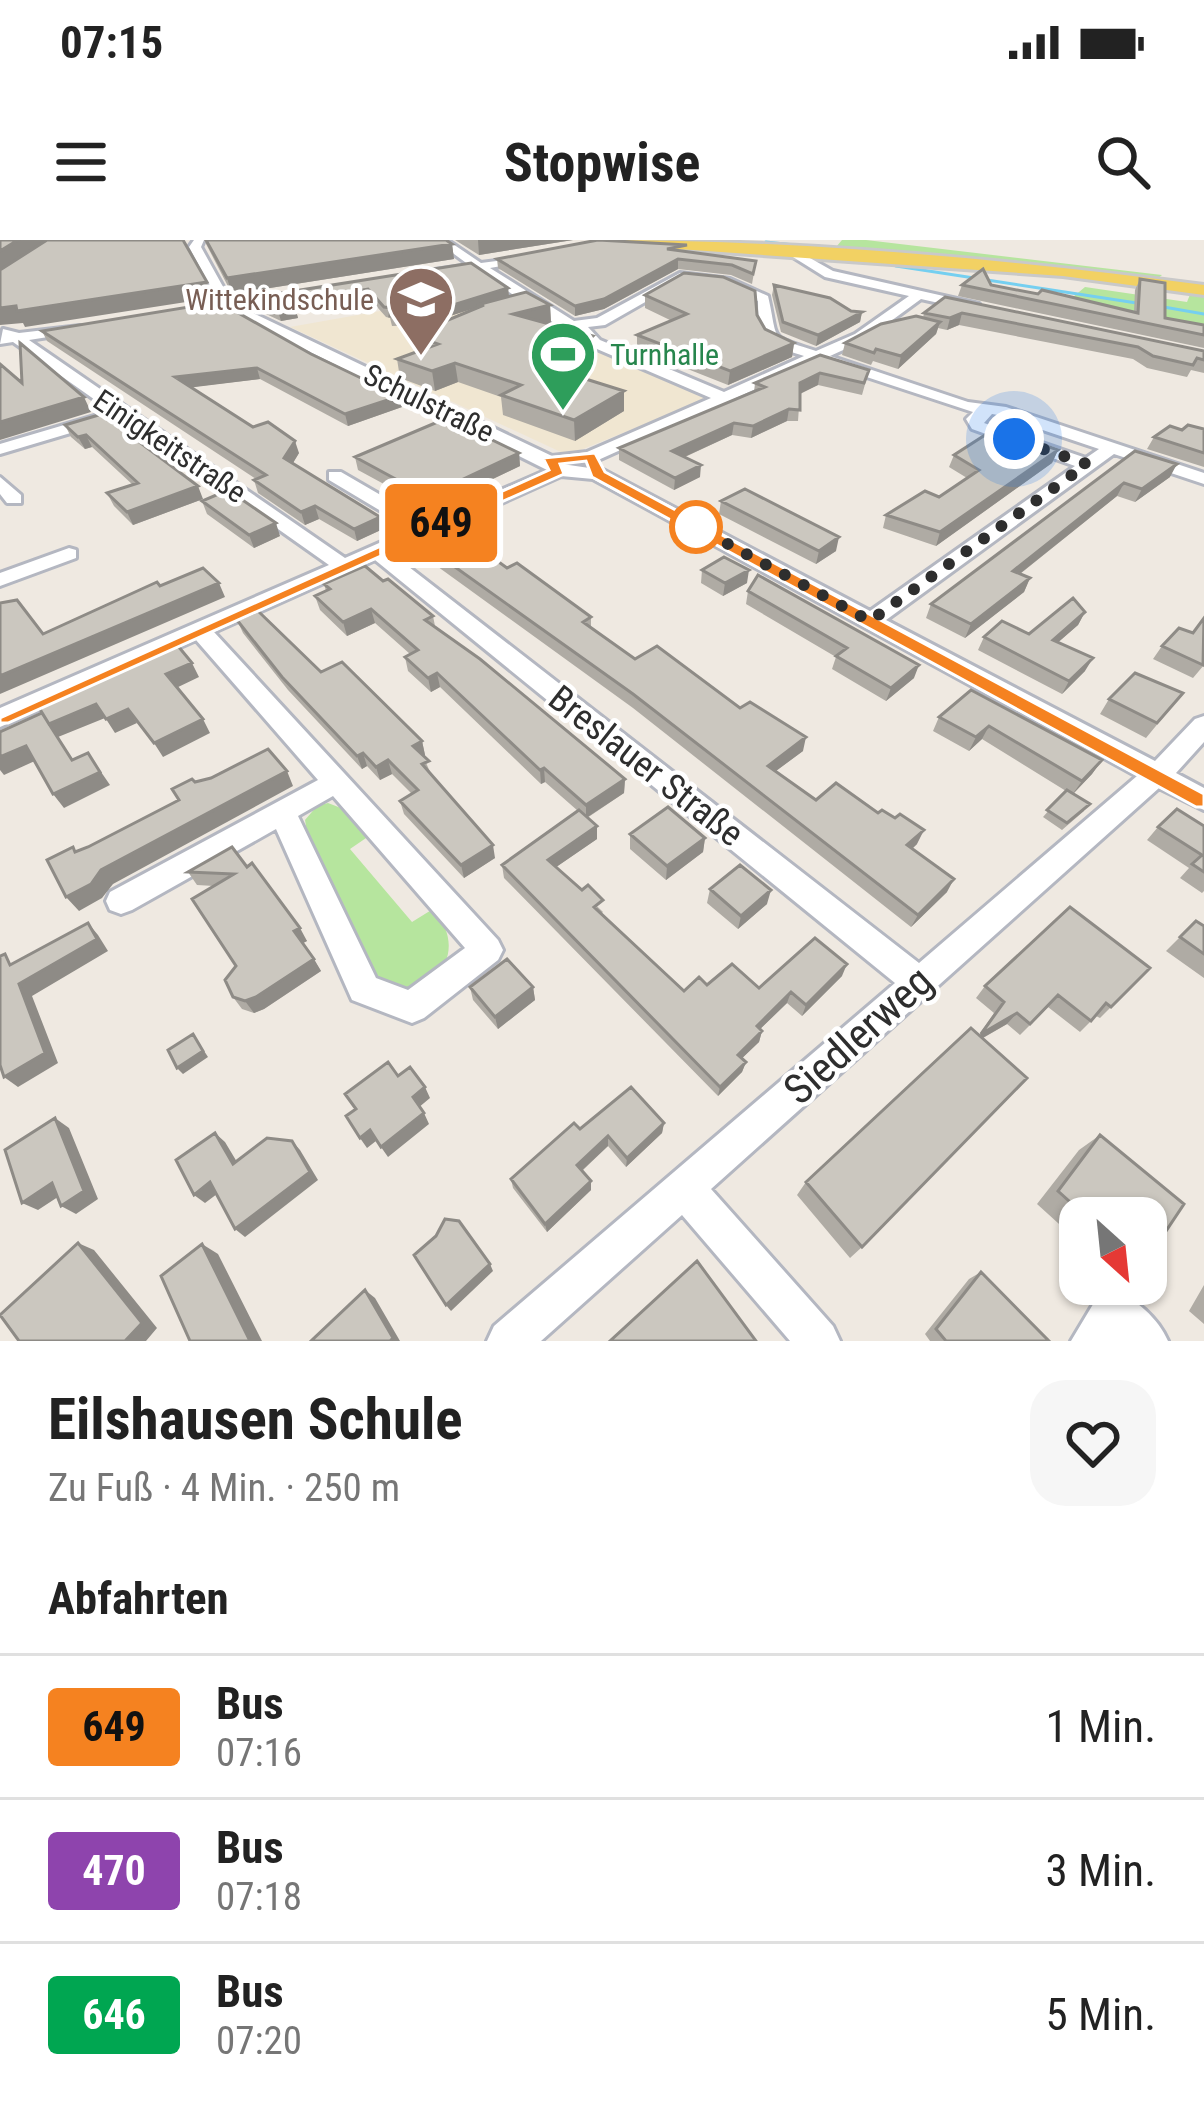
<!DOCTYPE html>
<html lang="de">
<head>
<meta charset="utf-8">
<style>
	:root { --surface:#fff; --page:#f6f6f6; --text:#222; --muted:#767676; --line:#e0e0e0 }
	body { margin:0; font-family:"Roboto Condensed",sans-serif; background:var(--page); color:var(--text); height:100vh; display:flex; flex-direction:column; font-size:45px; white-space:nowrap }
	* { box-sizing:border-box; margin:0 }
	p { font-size:39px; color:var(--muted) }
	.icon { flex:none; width:66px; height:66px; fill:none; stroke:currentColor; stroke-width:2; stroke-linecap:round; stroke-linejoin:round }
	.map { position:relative; height:1101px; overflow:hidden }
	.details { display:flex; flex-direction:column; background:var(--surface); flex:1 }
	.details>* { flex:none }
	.badge { padding:0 24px; border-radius:9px; font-size:42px; line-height:78px }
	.needle { width:78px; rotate:153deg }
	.fabs { position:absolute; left:1059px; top:957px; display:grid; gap:24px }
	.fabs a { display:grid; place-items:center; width:108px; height:108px; border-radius:24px; background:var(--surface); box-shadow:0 3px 9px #0004; font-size:60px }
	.you { position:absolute; width:60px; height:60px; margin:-30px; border:9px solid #fff; border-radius:50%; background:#1a73e8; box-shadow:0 0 0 18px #1a73e833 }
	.map>.badge { position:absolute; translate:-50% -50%; box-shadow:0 0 0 6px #fff }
	h2 { padding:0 48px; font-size:45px; line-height:108px }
	.round { display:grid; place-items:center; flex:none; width:126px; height:126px; border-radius:36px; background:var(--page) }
	.overview { display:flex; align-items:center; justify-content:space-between; height:204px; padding:0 48px }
	h1 { font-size:57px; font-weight:700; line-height:90px }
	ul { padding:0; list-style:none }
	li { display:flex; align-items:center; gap:36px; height:144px; padding:0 48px; border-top:3px solid var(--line) }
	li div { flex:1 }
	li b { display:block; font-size:45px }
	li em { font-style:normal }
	li .badge { min-width:132px; font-weight:700; text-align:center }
	.status { display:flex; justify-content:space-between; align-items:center; height:84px; padding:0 60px; background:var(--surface); direction:ltr }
	.status svg { height:33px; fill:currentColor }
	header { display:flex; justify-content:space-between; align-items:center; height:156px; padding:0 48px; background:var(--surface); font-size:54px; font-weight:700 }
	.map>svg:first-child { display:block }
	.education { fill:#f0e6d1 }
	.green { fill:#b6e59e }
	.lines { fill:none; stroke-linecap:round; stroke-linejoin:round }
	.stream { stroke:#75cff0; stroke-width:3 }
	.minor-casing { stroke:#b4b7c1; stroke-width:6 }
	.major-casing { stroke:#c9c9c9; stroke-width:6 }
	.minor { fill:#fff; fill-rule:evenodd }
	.major { fill:#f2d163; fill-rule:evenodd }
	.wall { fill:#afaba4 }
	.shaded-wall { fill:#8e8b86 }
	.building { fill:#cbc7bf; stroke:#8e8b86; stroke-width:3 }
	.line { fill:#f58220; stroke:#fff; stroke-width:3 }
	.walk { stroke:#2e2e2e; stroke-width:12; stroke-dasharray:0 21.6 }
	.stop-dot { fill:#fff; stroke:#f58220; stroke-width:6 }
	.labels { text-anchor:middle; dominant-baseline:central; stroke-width:9; stroke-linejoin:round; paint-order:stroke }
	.far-education-label { font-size:30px; fill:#785e54; stroke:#fff; text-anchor:end }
	.far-leisure-label { font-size:30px; fill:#27864d; stroke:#fff; text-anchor:start }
	.far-street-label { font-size:30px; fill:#2e2e2e; stroke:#fff }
	.street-label { font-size:36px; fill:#2e2e2e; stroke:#fff }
	.near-street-label { font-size:42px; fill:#2e2e2e; stroke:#fff }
</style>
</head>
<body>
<div class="status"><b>07:15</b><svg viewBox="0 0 49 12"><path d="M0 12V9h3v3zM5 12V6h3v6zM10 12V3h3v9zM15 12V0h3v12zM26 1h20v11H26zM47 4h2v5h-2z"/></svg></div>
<header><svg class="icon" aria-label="menu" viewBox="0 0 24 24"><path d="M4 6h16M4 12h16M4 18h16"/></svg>Stopwise<svg class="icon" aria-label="search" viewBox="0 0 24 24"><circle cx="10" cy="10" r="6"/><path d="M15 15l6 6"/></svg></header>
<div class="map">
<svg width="1204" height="1101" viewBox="0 0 1204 1101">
	<rect width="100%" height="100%" fill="#efe9e1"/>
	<path class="education" d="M504 49 537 76 591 107 704 154 705 160 578 211 563 213 290 87Z"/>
	<path class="green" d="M842 0H866L1162 35 1156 40 831 13Z
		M1085 47 1187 62 1191 52 1204 54V87L1067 62Z
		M328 563 346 570 369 596 350 609 412 682 433 669C475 717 425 766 377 742L307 592 305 580 317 566Z"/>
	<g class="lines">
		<path class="stream" d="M766 2 812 7
			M896 26 1143 64
			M1158 66 1204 74"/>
		<defs>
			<path id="minor" d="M194 0H204L201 7 232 63 552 216 587 212 711 158 590 106 577 92 554 83 477 30 435 36V30L469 25 435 0H447L481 23 536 16V20L490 28 574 81 597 78 680 33 730 39 768 56C779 103 767 95 816 111L855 94 909 56 825 37 793 17V13H801L833 31 979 64 974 71 921 59 865 100 830 116 968 162 1006 167 1204 233V244L1114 214 886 380 1155 521 1195 479 1204 476V502L1176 533 1204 548V570L1159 548 711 949 833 1086 840 1101H790L682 975 541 1101H487L494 1086 895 743 375 320 214 392 498 700 503 710 498 720 424 778 412 783 352 760 276 589 132 670 121 674 110 670 106 661 110 652 318 540 196 400 0 487V468L329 325 13 102 0 104 3 89 19 93 80 86V92L29 100 345 318 411 289 329 240V232H341L427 282 547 230 222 68 189 7ZM682 41 723 45 758 61C758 105 765 103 804 116L724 152 600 100 588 87 605 85ZM818 121 973 172 966 179 972 189 1075 226 870 371 603 230 562 224 596 221ZM992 174 998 175 1099 209 1086 218 984 183ZM561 236 593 239 1137 536 919 723 391 313ZM333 556 465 708 408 750 376 738 298 576Z
				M98 175 106 180 104 183 0 214V204Z
				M0 237 21 255V263H7L0 254Z
				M69 308 76 310V318L0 346V333Z
				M1113 1050C1136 1059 1158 1078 1168 1101H1071L1098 1056Z"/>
			<path id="major" d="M600 0C801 0 1005 19 1204 45V55L1063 36 607 4Z"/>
		</defs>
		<use href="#minor" class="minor-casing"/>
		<use href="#major" class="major-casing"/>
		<use href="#minor" class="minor"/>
		<use href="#major" class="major"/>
	</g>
	<path class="wall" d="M204 0H446L452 4 454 19 232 54Z
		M455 0H573L479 15Z
		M687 12 756 21 752 44 731 35 678 29 604 69 575 76 498 28 497 19Z
		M471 23 508 48 509 57 550 65 551 83 548 84 593 96V115L573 135 624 171 575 201 503 175 501 157 458 142 435 151 400 138 397 119 415 113 412 95 478 67 422 85 392 86 390 78 386 77 370 59 296 71 298 78 281 81 253 68 250 58Z
		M1140 39 1165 78 1204 85V108L958 56 962 45H991L1134 72 1135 50Z
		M774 45 851 71 862 72 860 82 816 106 781 92 772 55Z
		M645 55 757 75 765 89 794 103 792 117 728 145 637 109V95L672 81 645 68Z
		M945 57 1204 111V133L1191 130 1187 137 1147 128 1133 119 959 85 947 90 938 88 936 94 898 129 873 121 871 125 842 115 845 103 923 78 924 73Z
		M42 91 311 114 405 163 401 164 402 167 348 186 260 139 191 147 253 187 299 213 293 223 383 289 357 301 319 279 305 285 258 253 254 240 256 239 47 101Z
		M820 115 869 130 862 155 818 145 800 153 798 181H787L751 198 732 195 685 217 700 237 674 250 619 220V208L754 152 755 143Z
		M65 185 203 259 133 285 114 266 107 253 133 245 92 207 85 209 71 197Z
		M1204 189V227L1147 209 1154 197 1182 190Z
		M1058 210 1052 223 936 306 883 288 886 275 939 257 967 238 949 227 954 215Z
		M1135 211 1170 237 1135 262 1117 256 1020 334 1030 338 1024 352 965 398 926 378 931 364Z
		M519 213 520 226 430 269 358 230 355 217Z
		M202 261 280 296 254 308 207 274Z
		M721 261 836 311 816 324 719 274Z
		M420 302 507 328 591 377V388L635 419 740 468 803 511 776 531 816 560 917 604 912 609 947 652 911 687 633 468 423 316Z
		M702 330 747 343 723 356 701 343Z
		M383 341 433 376 435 386 625 539 624 553 587 578 597 586V599L556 627 603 672 601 674 684 751 707 745 759 748 842 736 802 776 787 763 760 789 762 791 759 802 742 818 746 822 742 832 718 856 504 638 502 625 578 571 545 542 541 544 440 447 431 452 408 431 405 417 410 414 375 383 347 396 320 370 315 356 326 351 324 344Z
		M748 351 914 438 886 461 832 429 836 417 746 364Z
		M1085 372 1078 385 1058 402 1085 431 1062 454 978 410 984 397 1029 394Z
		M237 380 321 432 422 501 425 515 423 516 431 534 495 618 464 638 404 574 400 561 412 554 392 534 380 540 367 526 362 529 288 450 243 393Z
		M1193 393 1204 425 1193 438 1153 419 1162 406Z
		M971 450 1102 520 1092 534 1073 554 1084 571 1062 590 1043 577 1066 551 982 499 969 511 933 491 939 477Z
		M1183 453 1146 498 1100 474 1109 459Z
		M1204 586V651L1202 653 1180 638 1189 628 1147 600 1158 587Z
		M630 594 705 598 703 612 666 640 630 609Z
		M232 607 307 701 303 703 321 731 264 769 254 773 242 769 233 757 236 726 214 646 197 645 188 632Z
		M710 649 767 664 738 689 707 663Z
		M1196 681 1204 686V738L1166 711Z
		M1150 728 1100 778 1096 776 1080 792 1048 767 1020 795 1007 784 983 798 862 1007 850 1018 797 955 806 942 979 795 994 773 976 758 985 746Z
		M470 747H533L535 760 498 789 473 760Z
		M664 883 662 893 626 927 608 906 582 931 591 941V950L547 992 513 948 511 939 580 889Z
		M1100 895 1146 978H1080V1003L1037 964 1079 910Z
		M981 1032 1049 1101H930L925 1094 969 1039Z
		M1204 1045V1084L1189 1071Z"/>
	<path class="shaded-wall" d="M18 0H48L0 31V11Z
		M478 0H573L479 15Z
		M452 4 454 19 232 54 227 38Z
		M678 19V29L604 69 575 76V66Z
		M207 42 212 58 25 87 23 83 0 85V68Z
		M508 48 509 57 477 65 478 67 422 85 421 75Z
		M368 49 370 59 296 71 298 78 281 81 278 71 287 62Z
		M550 65 551 83 515 92 513 74Z
		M862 72 860 82 816 106 818 95Z
		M962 73 959 85 947 90 950 78Z
		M940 82 936 94 898 129 901 116Z
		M593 96V115L558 150 557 130Z
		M794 103 792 117 728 145 730 131Z
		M455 123 458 142 435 151 432 131Z
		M257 128 260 139 179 149 175 137Z
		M820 133 818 145 798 155 800 143Z
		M403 151 405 163 401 164 402 167 348 186 345 174Z
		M624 151V171L575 201 574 180Z
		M84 157 91 172 0 200V182Z
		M789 169 787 181 751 198 753 186Z
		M734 183 732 195 671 223 672 211Z
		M86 195 92 207 85 209 78 197Z
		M295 201 299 213 288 231 284 218Z
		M1058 210 1052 223 936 306 940 292Z
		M519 213 520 226 430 269 427 256Z
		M1177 224 1170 237 1135 262 1142 249Z
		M701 225 700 237 674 250 675 238Z
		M1124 243 1117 256 1007 344 1013 331Z
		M198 246 203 259 133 285 127 272Z
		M315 266 319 279 305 285 301 272Z
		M380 277 383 289 357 301 354 289Z
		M276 283 280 296 254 308 249 295Z
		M839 297 836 311 816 324 819 311Z
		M749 330 747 343 723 356 725 343Z
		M1030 338 1024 352 965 398 971 384Z
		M219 343 225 357 0 454V436Z
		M371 369 375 383 347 396 343 382Z
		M1085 372 1078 385 1046 413 1053 400Z
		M1093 418 1085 431 1062 454 1069 441Z
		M192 423 199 437 174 449 166 434Z
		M919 425 914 438 886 461 891 448Z
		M437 433 440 447 431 452 428 438Z
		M96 464 105 478 58 497 82 534 42 473Z
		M128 469 137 483 115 493 106 479Z
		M203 479 210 493 163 517 154 503Z
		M989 486 982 499 969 511 976 497Z
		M806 497 803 511 765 539 768 526Z
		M422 501 425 515 417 520 413 506Z
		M26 506 37 520 4 535 0 530V517Z
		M88 513 110 545 64 568 53 554Z
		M363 513 367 526 362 529 357 516Z
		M388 520 392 534 380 540 376 527Z
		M1102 520 1092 534 1072 555 1082 541Z
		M544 528 545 542 541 544 540 530Z
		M287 531 293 546 113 644 102 658 79 671 66 657 101 630Z
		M625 539 624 553 586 578V565Z
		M597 586V599L549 632 548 620Z
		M924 590 917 604 901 619 907 605Z
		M705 598 703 612 666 640 667 626Z
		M493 605 495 618 464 638 461 625Z
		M954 639 947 652 911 687 918 675Z
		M771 650 767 664 738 689 741 676Z
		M88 683 98 695 108 711 32 756 58 823 18 847 4 837 19 744Z
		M300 688 307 701 301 704 294 691Z
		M314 719 321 731 264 769 254 773 245 761Z
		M847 724 842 736 802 776 806 765Z
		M533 747 535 760 498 789 495 777Z
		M791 752 787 763 753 796 757 786Z
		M1017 773 1007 784 972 804 981 794Z
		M762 791 759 802 735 825 738 815Z
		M193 794 208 817 183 834 177 828Z
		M746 822 742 832 718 856 720 847Z
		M425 847 430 858 418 868 413 857Z
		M424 873 429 884 388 917 381 907Z
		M55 878 69 888 98 959 76 974 61 966Z
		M664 883 662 893 626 927 627 918Z
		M370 890 376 901 367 908 360 898Z
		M215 893 225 902 243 932 233 924Z
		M608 896V906L578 934 577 925Z
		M292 901 300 910 318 940 245 997 235 989Z
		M591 941V950L547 992 545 984Z
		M210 942 221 951 205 963 194 955Z
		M52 943 67 951 38 970 22 963Z
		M78 1003 94 1010 157 1088 146 1101H125Z
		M202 1004 218 1014 262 1101H250Z
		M490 1024 493 1031 451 1071 446 1065Z
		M365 1050 375 1058 400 1101H390Z"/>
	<path class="building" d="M0 0H18L0 11Z
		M47 0H183L207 42 17 71 16 66 0 68V30Z
		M206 0H446L452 4 227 38Z
		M598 0 687 5 667 9 756 21 753 34 732 25 678 19 604 59 575 66 497 19Z
		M471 23 508 48 421 75 390 76 391 68 384 67 368 49 287 62 295 68 278 71 250 58Z
		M983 29 991 45 1038 54 1042 50 1138 73 1140 39 1165 43V78L1204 85V95L962 45Z
		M684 33 723 37 755 51 757 75 765 89 794 103 730 131 637 95 687 74 645 55Z
		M774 45 830 58 851 71 862 72 818 95 783 82Z
		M526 52 550 65 513 74 593 96 557 130 624 151 574 180 501 155 521 145 455 123 432 131 397 119 438 104 412 95 484 65H477Z
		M945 57 1204 111V120L1197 118 1193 125 1153 116 1138 107 962 73 950 78 924 73Z
		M219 62 311 114 363 139 373 136 403 151 396 154 400 156 345 174 257 128 175 137 253 187 268 182 295 201 284 218 380 277 354 289 315 266 301 272 254 240 266 235 42 91Z
		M916 76 940 82 901 116 876 109 874 113 845 103 881 84Z
		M20 103 84 157 0 182V124L22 143Z
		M820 115 869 130 864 143 820 133 800 143V170L789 169 753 186 734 183 672 211 701 225 675 238 619 208 765 147 755 143Z
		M102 174 198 246 127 272 107 253 138 243 86 195 78 197 65 185Z
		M447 178 519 213 427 256 355 217Z
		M1188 185 1204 189V213L1154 197 1170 186 1182 190Z
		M996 188 1058 210 940 292 886 275 925 251 939 257 979 230 954 215Z
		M1135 211 1177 224 1142 249 1124 243 1013 331 1030 338 971 384 931 364Z
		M745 249 839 297 819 311 721 261Z
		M228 250 276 283 249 295 202 261Z
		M452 288 507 328 517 323 591 377 583 382 635 419 657 406 740 468 750 462 806 497 768 526 816 560 836 543 878 573 882 570 895 578 900 574 924 590 907 605 954 639 918 675 633 454 420 302Z
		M724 317 749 330 725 343 702 330Z
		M365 326 383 341 388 339 433 376 425 380 480 419 625 539 586 565 544 528 540 530 437 433 428 438 405 417 418 410 371 369 343 382 315 356 330 349 324 344Z
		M203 328 219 343 0 436V363L17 360 43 394 157 342 160 346Z
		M758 335 919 425 891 448 836 416 847 408 748 351Z
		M1073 358 1085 372 1053 400 1093 418 1069 441 984 397 1002 381 1029 394Z
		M258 371 321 432 342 422 422 501 413 506 429 521 422 524 493 605 461 625 400 561 418 550 388 520 376 527 363 513 357 516 282 437 237 380Z
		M1204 378 1203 425 1162 406 1179 388 1193 393Z
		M178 406 192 423 166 434 203 479 154 503 128 469 106 479 96 464 49 484 38 466Z
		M1135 433 1183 453 1157 483 1109 459Z
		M971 450 1102 520 1082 541 989 486 976 497 939 477Z
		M42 473 72 520 88 513 100 532 53 554 26 506 0 517V492Z
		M268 509 287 531 101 630 91 644 66 657 47 620 73 607 75 612 88 607 179 560 172 549 192 539 195 542 211 538Z
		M1067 550 1090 564 1067 583 1047 570Z
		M668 567 705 598 667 626 630 594Z
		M1177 569 1204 586V632L1192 624 1202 615 1158 587Z
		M579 570 597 586 548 620 582 650 588 645 603 660 594 667 684 751 699 737 707 745 732 724 759 748 815 698 847 724 806 765 791 752 757 786 762 791 738 815 746 822 720 847 502 625Z
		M232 607 247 627 252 623 300 688 294 691 314 719 256 757 245 761 233 757 225 740 236 726 192 659 234 634 188 632Z
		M740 625 771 650 741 676 710 649Z
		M1070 667 1150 728 1111 767 1106 763 1091 781 1058 755 1030 784 1017 773 981 794 1004 762 985 746Z
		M1196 681 1204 686V714L1180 697Z
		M88 683 97 699 19 744 45 813 4 837 0 825V716L5 714 10 725Z
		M507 719 533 747 495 777 470 747Z
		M971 788 1027 838 862 1007 806 942Z
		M193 794 203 811 177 828 168 810Z
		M388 822 398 836 410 827 425 847 413 857 424 873 381 907 370 890 360 898 346 876 356 869 345 854Z
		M631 847 664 883 627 918 608 896 577 925 591 941 545 984 511 939 574 883 580 889Z
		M55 878 84 951 61 966 52 943 22 963 5 910Z
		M215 893 233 924 267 898 292 901 310 932 235 989 210 942 194 955 176 920Z
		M1100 895 1184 964 1146 1021V978H1088L1058 951Z
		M445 979 459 981 490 1024 446 1065 414 1015 436 996Z
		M78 1003 142 1083 125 1101H19L0 1075Z
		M202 1004 250 1101H190L161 1036Z
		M697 1021 756 1101H610Z
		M981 1032 1049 1101H946L936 1089Z
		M365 1050 393 1098 390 1101H311Z"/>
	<path class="line" d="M595 213 605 232 1204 554V567H1196L592 237 586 221 560 224 564 234 8 483H0V478L549 230 543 218Z"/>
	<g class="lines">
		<path class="walk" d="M696 287 693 285 870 381 1087 224 1014 199"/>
	</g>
	<defs>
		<symbol id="school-pin" viewBox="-11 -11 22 30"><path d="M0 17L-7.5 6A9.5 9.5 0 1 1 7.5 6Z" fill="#8d6e63" stroke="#fff"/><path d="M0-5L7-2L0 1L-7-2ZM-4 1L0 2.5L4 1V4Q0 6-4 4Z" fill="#fff"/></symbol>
		<symbol id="stadium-pin" viewBox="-11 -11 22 30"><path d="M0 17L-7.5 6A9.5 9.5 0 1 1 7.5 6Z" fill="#2e9e5b" stroke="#fff"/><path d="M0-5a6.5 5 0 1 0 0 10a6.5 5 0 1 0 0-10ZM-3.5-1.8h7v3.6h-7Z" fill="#fff"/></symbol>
	</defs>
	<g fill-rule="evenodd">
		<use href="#school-pin" x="383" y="21" width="76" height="104"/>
		<use href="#stadium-pin" x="525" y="76" width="76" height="104"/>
	</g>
	<circle class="stop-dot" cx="696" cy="287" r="24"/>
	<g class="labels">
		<g class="far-education-label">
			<text x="374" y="59">Wittekindschule</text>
		</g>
		<g class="far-leisure-label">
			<text x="610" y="114">Turnhalle</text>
		</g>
		<g class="far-street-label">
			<text transform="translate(429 163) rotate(26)">Schulstraße</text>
			<text transform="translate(170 206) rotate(34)">Einigkeitstraße</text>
		</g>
		<g class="street-label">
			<text transform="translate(646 526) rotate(38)">Breslauer Straße</text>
		</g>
		<g class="near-street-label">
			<text transform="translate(858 795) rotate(-42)">Siedlerweg</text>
		</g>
	</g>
</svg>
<div class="fabs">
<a><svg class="needle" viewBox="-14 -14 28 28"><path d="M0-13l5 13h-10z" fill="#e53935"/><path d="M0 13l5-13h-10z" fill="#767676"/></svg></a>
</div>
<div class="you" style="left:1014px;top:199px"></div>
<b class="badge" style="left:441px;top:283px;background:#f58220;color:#111">649</b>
</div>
<section class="details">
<div class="overview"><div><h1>Eilshausen Schule</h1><p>Zu Fuß · 4 Min. · 250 m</p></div><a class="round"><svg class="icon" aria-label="heart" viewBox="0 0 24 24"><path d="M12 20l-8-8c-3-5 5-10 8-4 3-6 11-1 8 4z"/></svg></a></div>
<h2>Abfahrten</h2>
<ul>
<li><span class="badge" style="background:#f58220;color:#111">649</span><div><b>Bus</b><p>07:16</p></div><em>1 Min.</em></li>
<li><span class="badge" style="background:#8e44ad;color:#fff">470</span><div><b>Bus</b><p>07:18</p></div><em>3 Min.</em></li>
<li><span class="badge" style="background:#00a651;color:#fff">646</span><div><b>Bus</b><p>07:20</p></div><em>5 Min.</em></li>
</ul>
</section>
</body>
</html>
